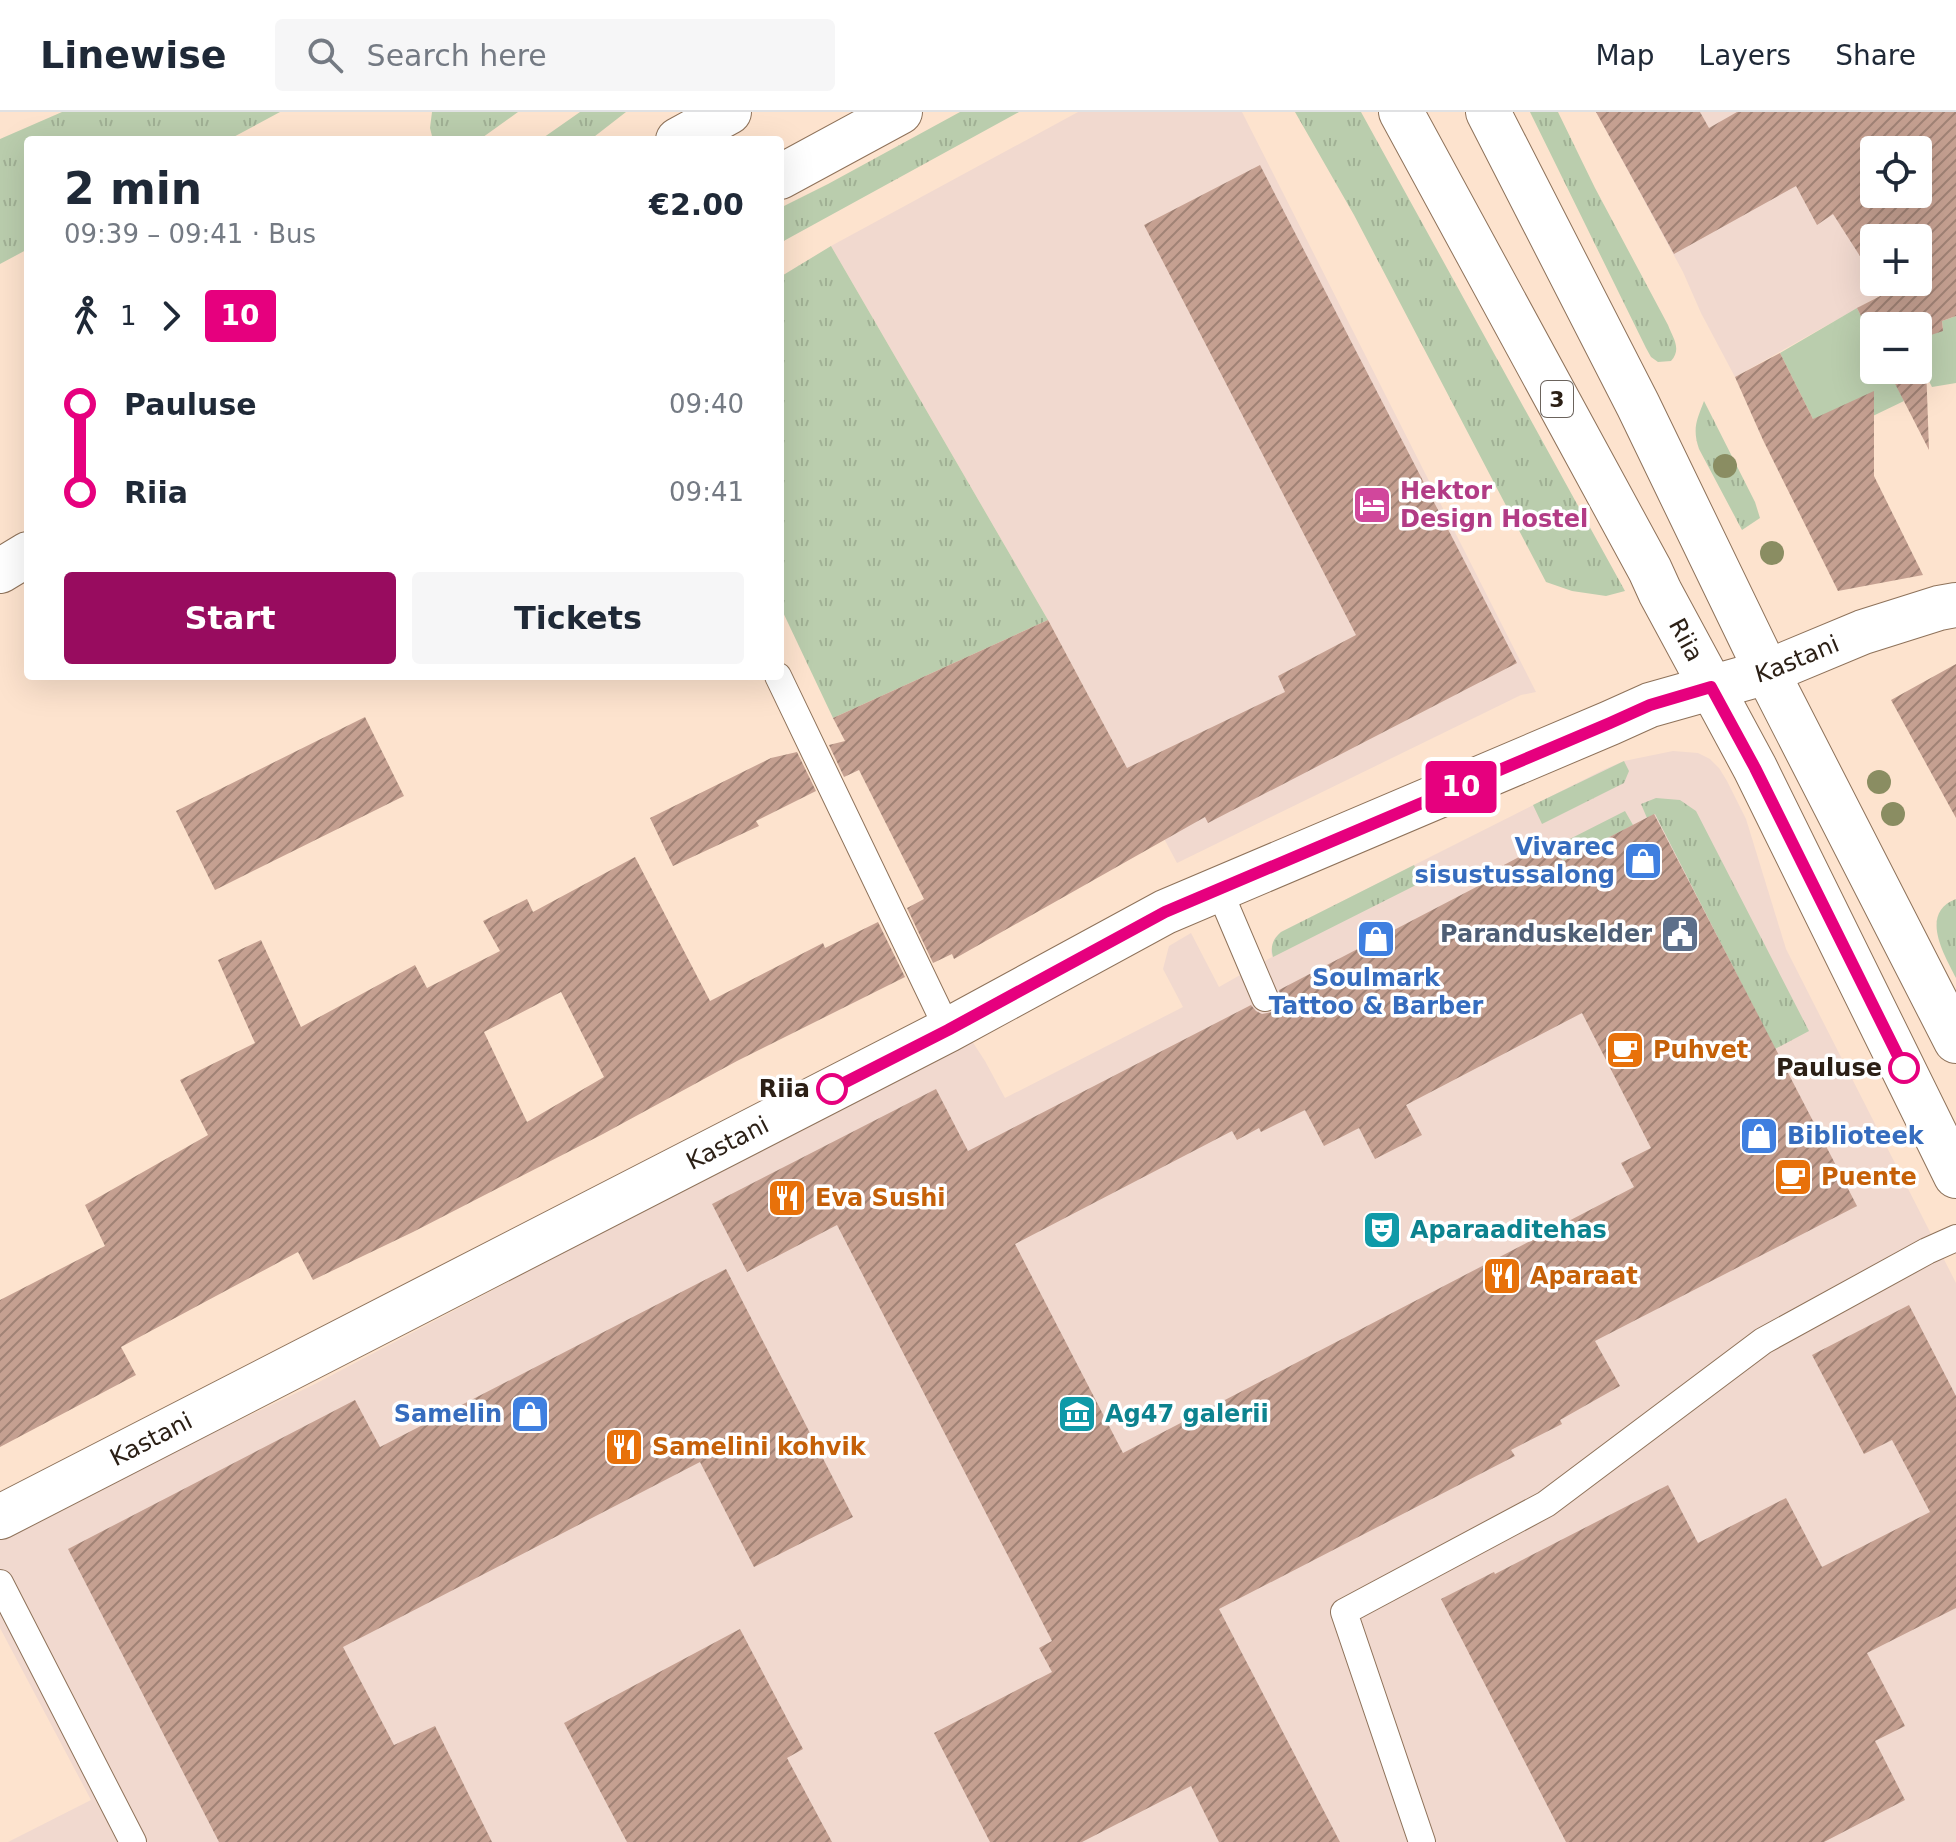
<!DOCTYPE html>
<html lang="en">
<head>
<meta charset="utf-8">
<style>
	:root { --surface:#fff; --page:#f6f6f7; --text:#1f2937; --muted:#747a83; --line:#e0e1e3; --accent:#980c5f }
	body { margin:0; font-family:"DejaVu Sans",sans-serif; background:var(--page); color:var(--text); height:100vh; display:flex; flex-direction:column; font-size:30px; white-space:nowrap }
	* { box-sizing:border-box; margin:0 }
	p { font-size:26px; color:var(--muted) }
	.icon { flex:none; width:44px; height:44px; fill:none; stroke:currentColor; stroke-width:2; stroke-linecap:round; stroke-linejoin:round }
	.map { position:relative; flex:1; overflow:hidden }
	.panel { position:absolute; left:24px; top:24px; width:760px; height:544px; display:flex; flex-direction:column; background:var(--surface); border-radius:8px; box-shadow:0 8px 32px #0002 }
	.panel>* { flex:none }
	.badge { padding:0 16px; border-radius:6px; font-size:28px; line-height:52px }
	.controls { position:absolute; left:1860px; top:24px; display:grid; gap:16px }
	.controls a { display:grid; place-items:center; width:72px; height:72px; border-radius:8px; background:var(--surface); box-shadow:0 8px 32px #0002; font-size:40px }
	.map>.badge { position:absolute; translate:-50% -50%; box-shadow:0 0 0 4px #fff }
	.legs { display:flex; align-items:center; gap:12px; height:88px; padding:0 40px; font-size:26px }
	.legs p { margin-inline-start:auto }
	.summary { display:flex; align-items:center; justify-content:space-between; height:136px; padding:0 40px }
	h1 { font-size:44px; font-weight:700; line-height:60px }
	.action { display:flex; gap:16px; margin-top:auto; padding:16px 40px }
	.action a { flex:1; height:92px; border-radius:8px; background:var(--accent); color:#fff; font-size:32px; font-weight:700; line-height:92px; text-align:center }
	.action a+a { background:var(--page); color:var(--text) }
	ul { padding:0 40px; list-style:none }
	li { display:flex; align-items:center; gap:28px; height:88px; font-size:30px }
	li i { display:grid; place-items:center; width:12px; height:100%; margin:0 10px; background:currentColor }
	li i::after { content:''; width:20px; height:20px; margin:-10px; border:6px solid; border-radius:50%; background:var(--surface) }
	li p { margin-inline-start:auto }
	li:first-child i { background:linear-gradient(#0000 50%,currentColor 0) }
	li:last-child i { background:linear-gradient(currentColor 50%,#0000 0) }
	header { display:flex; align-items:center; gap:48px; box-sizing:border-box; height:112px; padding:0 40px; background:var(--surface); border-bottom:2px solid var(--line) }
	header strong { font-size:38px }
	nav { display:flex; gap:44px; margin-inline-start:auto; font-size:28px }
	.search { width:560px; height:72px; background:var(--page); display:flex; align-items:center; gap:20px; box-sizing:border-box; padding:0 28px; border-radius:8px; color:var(--muted); font-size:30px }
	.map>svg:first-child { display:block }
	.commercial { fill:#f1d9cf; fill-rule:evenodd }
	.grass { fill:url(#grass-tufts) }
	.green { fill:#bacdad }
	.building { fill:url(#building-hatch); fill-rule:evenodd }
	.lines { fill:none; stroke-linecap:round; stroke-linejoin:round }
	.lane-casing { stroke:#8e725a; stroke-width:28 }
	.street-casing { stroke:#8e725a; stroke-width:46 }
	.highway-casing { stroke:#8e725a; stroke-width:46 }
	.lane { stroke:#fff; stroke-width:26 }
	.street { stroke:#fff; stroke-width:44 }
	.highway { stroke:#fff; stroke-width:44 }
	.tree { fill:#8a8d62 }
	.line-1-casing { stroke:#fff; stroke-width:18 }
	.line-1 { stroke:#e6007e; stroke-width:12 }
	.stop-1-dot { fill:#fff; stroke:#e6007e; stroke-width:4 }
	.labels { text-anchor:middle; dominant-baseline:central; stroke-width:7; stroke-linejoin:round; paint-order:stroke }
	.shield { fill:#fff; stroke:#6b635c; stroke-width:2 }
	.shield-label { font-size:22px; font-weight:bold; fill:#2c2016 }
	.hotel-label { font-size:24px; font-weight:bold; fill:#b23c85; stroke:#fff; text-anchor:start }
	.street-label { font-size:24px; fill:#2c2016; stroke:#fff }
	.shop-label { font-size:24px; font-weight:bold; fill:#366cbe; stroke:#fff; text-anchor:end }
	.service-label { font-size:24px; font-weight:bold; fill:#4e5e75; stroke:#fff; text-anchor:end }
	.food-label { font-size:24px; font-weight:bold; fill:#c56008; stroke:#fff; text-anchor:start }
	.stop-label { font-size:24px; font-weight:bold; fill:#2c2016; stroke:#fff; text-anchor:end }
	.culture-label { font-size:24px; font-weight:bold; fill:#0d838f; stroke:#fff; text-anchor:start }
</style>
</head>
<body>
<header>
<strong>Linewise</strong>
<div class="search"><svg class="icon" aria-label="search" viewBox="0 0 24 24"><circle cx="10" cy="10" r="6"/><path d="M15 15l6 6"/></svg>Search here</div>
<nav><a>Map</a><a>Layers</a><a>Share</a></nav>
</header>
<div class="map">
<svg width="1956" height="1730" viewBox="0 0 1956 1730">
	<defs>
		<pattern id="grass-tufts" width="24" height="20" patternUnits="userSpaceOnUse" patternTransform="scale(2)"><rect width="24" height="20" fill="#bacdad"/><path d="M3 7l-1-3M5 7V3M7 7l1-3M15 17l-1-3M17 17v-4M19 17l1-3" fill="none" stroke="#a0b094"/></pattern>
		<pattern id="building-hatch" width="6" height="6" patternUnits="userSpaceOnUse" patternTransform="scale(2)"><rect width="6" height="6" fill="#c5a091"/><path d="M-1 1l2-2M0 6l6-6M5 7l2-2" fill="none" stroke="#a08275"/></pattern>
	</defs>
	<rect width="100%" height="100%" fill="#fde3ce"/>
	<path class="commercial" d="M1078 0H1242L1536 580 1521 583 1177 751 1048 508 831 134Z
		M1596 0H1956L1918 126H1874V170H1904L1735 265 1701 201 1683 160ZM1874 38H1918V82H1874Z
		M1673 639 1698 641 1710 647 1719 656 1727 669 1746 707 1786 837 1956 1171V1730H8L91 1688 0 1516V1423L317 1271 970 926 985 949 1005 986 1183 895 1163 857 1169 834 1191 821 1219 875 1272 845 1271 839 1275 826 1281 820 1605 657 1624 649Z"/>
	<path class="grass" d="M62 0H280L228 28H28V137L0 152V27Z
		M432 0H518L479 28H433L430 16Z
		M580 0H626L590 28H540Z
		M960 0H1019L780 131V96L828 72Z
		M1295 0H1361L1625 479 1606 484 1572 479 1546 470 1354 103Z
		M1530 0H1558L1595 76 1668 213C1673 226 1682 237 1671 249L1658 250 1651 245 1646 236Z
		M831 134 1048 508 833 606 780 494V165Z
		M1704 289 1755 390 1760 406 1742 418 1699 337C1692 316 1697 308 1704 289Z
		M1624 649 1629 659 1624 671 1542 712 1533 693Z
		M1656 686 1680 688 1696 699 1809 919 1775 937 1655 702 1647 706 1641 692Z
		M1625 699 1633 713 1563 749 1556 734Z
		M1414 753 1422 770 1273 845C1270 834 1273 827 1281 820Z
		M1956 787V866C1944 842 1919 801 1956 787Z"/>
	<path class="green" d="M1857 196 1874 230V258H1889L1904 289 1850 315 1813 307 1780 241Z
		M1956 204V271L1932 275 1918 248V218L1943 219 1942 209Z"/>
	<path class="building" d="M1596 0H1700L1709 16 1737 0H1956V204L1942 209 1943 219 1925 225 1929 338 1888 258H1918V214H1874V230L1857 196 1884 182 1877 170H1918V126H1874V166L1833 102 1817 113 1796 74 1674 142ZM1874 38H1918V82H1874Z
		M1260 53 1517 551 1208 711 1205 705 954 847 952 842 933 851 907 796 924 787 859 658 844 665 829 633 845 629 833 606 1048 508 1127 656 1285 580 1278 564 1356 523 1144 113Z
		M1780 241 1813 307 1874 279V364L1923 463 1838 479 1763 328 1735 265Z
		M1956 552V706L1891 588Z
		M365 605 404 684 215 778 176 699Z
		M797 640 816 679 756 709 759 714 673 754 650 706 771 646Z
		M1654 702 1857 1094 1595 1229 1620 1274 1560 1308 1562 1312 1511 1338 1515 1344 1219 1497 1340 1730H1219L1191 1674 1082 1730H990L934 1621 1052 1560 1039 1536 1052 1529 837 1113 747 1160 712 1092 936 977 968 1039 1251 893 1256 899 1262 902 1272 900 1278 895 1281 889 1279 878 1507 759 1504 753 1553 727 1563 749ZM1582 901 1651 1036 1621 1051 1634 1075 1123 1341 1015 1132 1232 1019 1237 1028 1259 1016 1261 1020 1305 998 1324 1034 1359 1016 1375 1047 1422 1023 1406 993Z
		M635 745 710 889 823 831 825 836 878 810 905 865 737 949 603 1022 413 1120 313 1168 298 1140 121 1235 136 1263 0 1335V1188L105 1134 85 1093 208 1023 180 968 255 931 218 848 261 828 301 915 415 853 427 876 500 839 483 809 527 787 533 800ZM561 880 604 965 527 1010 484 920Z
		M726 1157 853 1405 754 1455 700 1350 343 1535 394 1633 435 1614 492 1730H219L68 1437 355 1288 380 1335Z
		M1909 1193 1956 1284V1496L1867 1541 1905 1614 1875 1629 1905 1688 1824 1730H1566L1441 1487 1494 1460 1495 1462 1668 1373 1698 1431 1786 1386 1822 1455 1930 1400 1892 1328 1864 1342 1812 1243Z
		M740 1517 803 1637 787 1646 832 1730H627L564 1611Z"/>
	<g class="lines">
		<defs>
			<path id="lane" d="M778 564 948 918
				M1219 778 1265 886
				M0 1471 133 1730
				M1422 1730 1344 1500 1546 1392 1763 1229 1927 1139 1956 1126"/>
			<g id="street">
				<path d="M678 28 729 0"/>
				<path d="M780 65 900 0"/>
				<path d="M0 459 28 442"/>
				<path id="s1" d="M0 1405 948 918 1165 800 1610 611 1650 593 1767 560 1863 520 1939 496 1956 493"/>
			</g>
			<g id="highway">
				<path id="s2" d="M1401 0 1650 458 1660 480 1755 656 1956 1064"/>
				<path d="M1488 0 1638 293 1767 560 1956 929"/>
			</g>
		</defs>
		<use href="#lane" class="lane-casing"/>
		<use href="#street" class="street-casing"/>
		<use href="#highway" class="highway-casing"/>
		<use href="#lane" class="lane"/>
		<use href="#street" class="street"/>
		<use href="#highway" class="highway"/>
	</g>
	<g class="tree">
		<circle cx="1725" cy="354" r="12"/>
		<circle cx="1772" cy="441" r="12"/>
		<circle cx="1879" cy="670" r="12"/>
		<circle cx="1893" cy="702" r="12"/>
	</g>
	<g class="lines">
		<defs>
			<path id="line-1" d="M832 977 948 918 1165 800 1610 611 1650 593 1711 575 1755 656 1904 956"/>
		</defs>
		<use href="#line-1" class="line-1-casing"/>
		<use href="#line-1" class="line-1"/>
	</g>
	<defs>
		<symbol id="hotel-square" viewBox="-11 -11 22 22"><rect x="-9" y="-9" width="18" height="18" rx="4" fill="#d1479c" stroke="#fff"/><path d="M-6-4.5h1.5V1H6V5H4.5V3h-9V5H-6ZM-4 0a1.8 1.8 0 1 1 3.6 0ZM.5 0V-2.5h3Q6-2.5 6 0Z" fill="#fff"/></symbol>
		<symbol id="shop-square" viewBox="-11 -11 22 22"><rect x="-9" y="-9" width="18" height="18" rx="4" fill="#3f7fe0" stroke="#fff"/><path d="M-5-2.5h2.3a2.7 3.5 0 0 1 5.4 0H5L5.5 6h-11ZM-1.5-2.5h3a1.5 2.3 0 0 0-3 0Z" fill="#fff"/></symbol>
		<symbol id="civic-square" viewBox="-11 -11 22 22"><rect x="-9" y="-9" width="18" height="18" rx="4" fill="#5c6f8a" stroke="#fff"/><path d="M-.6-6.5H3V-4.5H.6V-3L4-1V1h2V6H-6V1h2V-1L-.6-3ZM-1.2 2.5V6h2.4V2.5Z" fill="#fff"/></symbol>
		<symbol id="cafe-square" viewBox="-11 -11 22 22"><rect x="-9" y="-9" width="18" height="18" rx="4" fill="#e8710a" stroke="#fff"/><path d="M-5.5-4.5H6V0H3Q3 3.5 0 3.5H-2.5Q-5.5 3.5-5.5 0ZM3-3.2v2h1.7v-2ZM-6 4.5H4V6H-6Z" fill="#fff"/></symbol>
		<symbol id="restaurant-square" viewBox="-11 -11 22 22"><rect x="-9" y="-9" width="18" height="18" rx="4" fill="#e8710a" stroke="#fff"/><path d="M-5-6h1v4h1v-4h1v4h1v-4h1v5L-1.5 .5V6h-2V.5L-5-1ZM5-6V6H3V1.5H1.5Q1.5-4 5-6Z" fill="#fff"/></symbol>
		<symbol id="theatre-square" viewBox="-11 -11 22 22"><rect x="-9" y="-9" width="18" height="18" rx="4" fill="#0f9aa8" stroke="#fff"/><path d="M-5-5.5Q0-4 5-5.5V0Q5 5 0 6Q-5 5-5 0ZM-3.3-2.5H-1v1.5H-3.3ZM1-2.5H3.3v1.5H1ZM-2.8 1Q0 5.5 2.8 1Z" fill="#fff"/></symbol>
		<symbol id="museum-square" viewBox="-11 -11 22 22"><rect x="-9" y="-9" width="18" height="18" rx="4" fill="#0f9aa8" stroke="#fff"/><path d="M0-6L6-3V-2H-6V-3ZM-5-1h2V3h-2ZM-1-1h2V3h-2ZM3-1h2V3H3ZM-6 4H6V6H-6Z" fill="#fff"/></symbol>
	</defs>
	<g fill-rule="evenodd">
		<use href="#hotel-square" x="1350" y="371" width="44" height="44"/>
		<use href="#shop-square" x="1621" y="727" width="44" height="44"/>
		<use href="#civic-square" x="1658" y="800" width="44" height="44"/>
		<use href="#shop-square" x="1354" y="805" width="44" height="44"/>
		<use href="#cafe-square" x="1603" y="916" width="44" height="44"/>
		<use href="#shop-square" x="1737" y="1002" width="44" height="44"/>
		<use href="#cafe-square" x="1771" y="1043" width="44" height="44"/>
		<use href="#restaurant-square" x="765" y="1064" width="44" height="44"/>
		<use href="#theatre-square" x="1360" y="1096" width="44" height="44"/>
		<use href="#restaurant-square" x="1480" y="1142" width="44" height="44"/>
		<use href="#shop-square" x="508" y="1280" width="44" height="44"/>
		<use href="#museum-square" x="1055" y="1280" width="44" height="44"/>
		<use href="#restaurant-square" x="602" y="1313" width="44" height="44"/>
	</g>
	<g class="stop-1-dot">
		<circle cx="1904" cy="956" r="14"/>
		<circle cx="832" cy="977" r="14"/>
	</g>
	<g class="labels">
		<rect class="shield" x="1541" y="269" width="32" height="36" rx="6"/>
		<g class="shield-label">
			<text x="1557" y="287">3</text>
		</g>
		<g class="hotel-label">
			<text x="1400" y="379">Hektor<tspan x="1400" dy="28">Design Hostel</tspan></text>
		</g>
		<g class="street-label">
			<text stroke="none"><textPath href="#s2" startOffset="600">Riia</textPath></text>
			<text stroke="none"><textPath href="#s1" startOffset="1994">Kastani</textPath></text>
			<text stroke="none"><textPath href="#s1" startOffset="818">Kastani</textPath></text>
			<text stroke="none"><textPath href="#s1" startOffset="170">Kastani</textPath></text>
		</g>
		<g class="shop-label">
			<text x="1615" y="735">Vivarec<tspan x="1615" dy="28">sisustussalong</tspan></text>
			<text x="1376" y="866" text-anchor="middle">Soulmark<tspan x="1376" dy="28">Tattoo &amp; Barber</tspan></text>
			<text x="1787" y="1024" text-anchor="start">Biblioteek</text>
			<text x="502" y="1302">Samelin</text>
		</g>
		<g class="service-label">
			<text x="1652" y="822">Paranduskelder</text>
		</g>
		<g class="food-label">
			<text x="1653" y="938">Puhvet</text>
			<text x="1821" y="1065">Puente</text>
			<text x="815" y="1086">Eva Sushi</text>
			<text x="1530" y="1164">Aparaat</text>
			<text x="652" y="1335">Samelini kohvik</text>
		</g>
		<g class="stop-label">
			<text x="1882" y="956">Pauluse</text>
			<text x="810" y="977">Riia</text>
		</g>
		<g class="culture-label">
			<text x="1410" y="1118">Aparaaditehas</text>
			<text x="1105" y="1302">Ag47 galerii</text>
		</g>
	</g>
</svg>
<div class="controls">
<a><svg class="icon" aria-label="locate" viewBox="0 0 24 24"><circle cx="12" cy="12" r="6"/><path d="M12 2v4M12 18v4M2 12h4M18 12h4"/></svg></a>
<a>+</a>
<a>−</a>
</div>
<b class="badge" style="left:1461px;top:675px;background:#e6007e;color:#fff">10</b>
<section class="panel">
<div class="summary"><div><h1>2 min</h1><p>09:39 – 09:41 · Bus</p></div><b>€2.00</b></div>
<div class="legs"><svg class="icon" aria-label="walk" viewBox="0 0 24 24"><circle cx="13" cy="4" r="2"/><path d="M13 8l-2 6 4 7M11 14l-3 7M7 12l3-4h3l4 4"/></svg>1<svg class="icon" aria-label="forward" viewBox="0 0 24 24"><path d="M9 5l7 7-7 7"/></svg><b class="badge" style="background:#e6007e;color:#fff">10</b></div>
<ul>
<li><i style="color:#e6007e"></i><b>Pauluse</b><p>09:40</p></li>
<li><i style="color:#e6007e"></i><b>Riia</b><p>09:41</p></li>
</ul>
<div class="action"><a>Start</a><a>Tickets</a></div>
</section>
</div>
</body>
</html>
